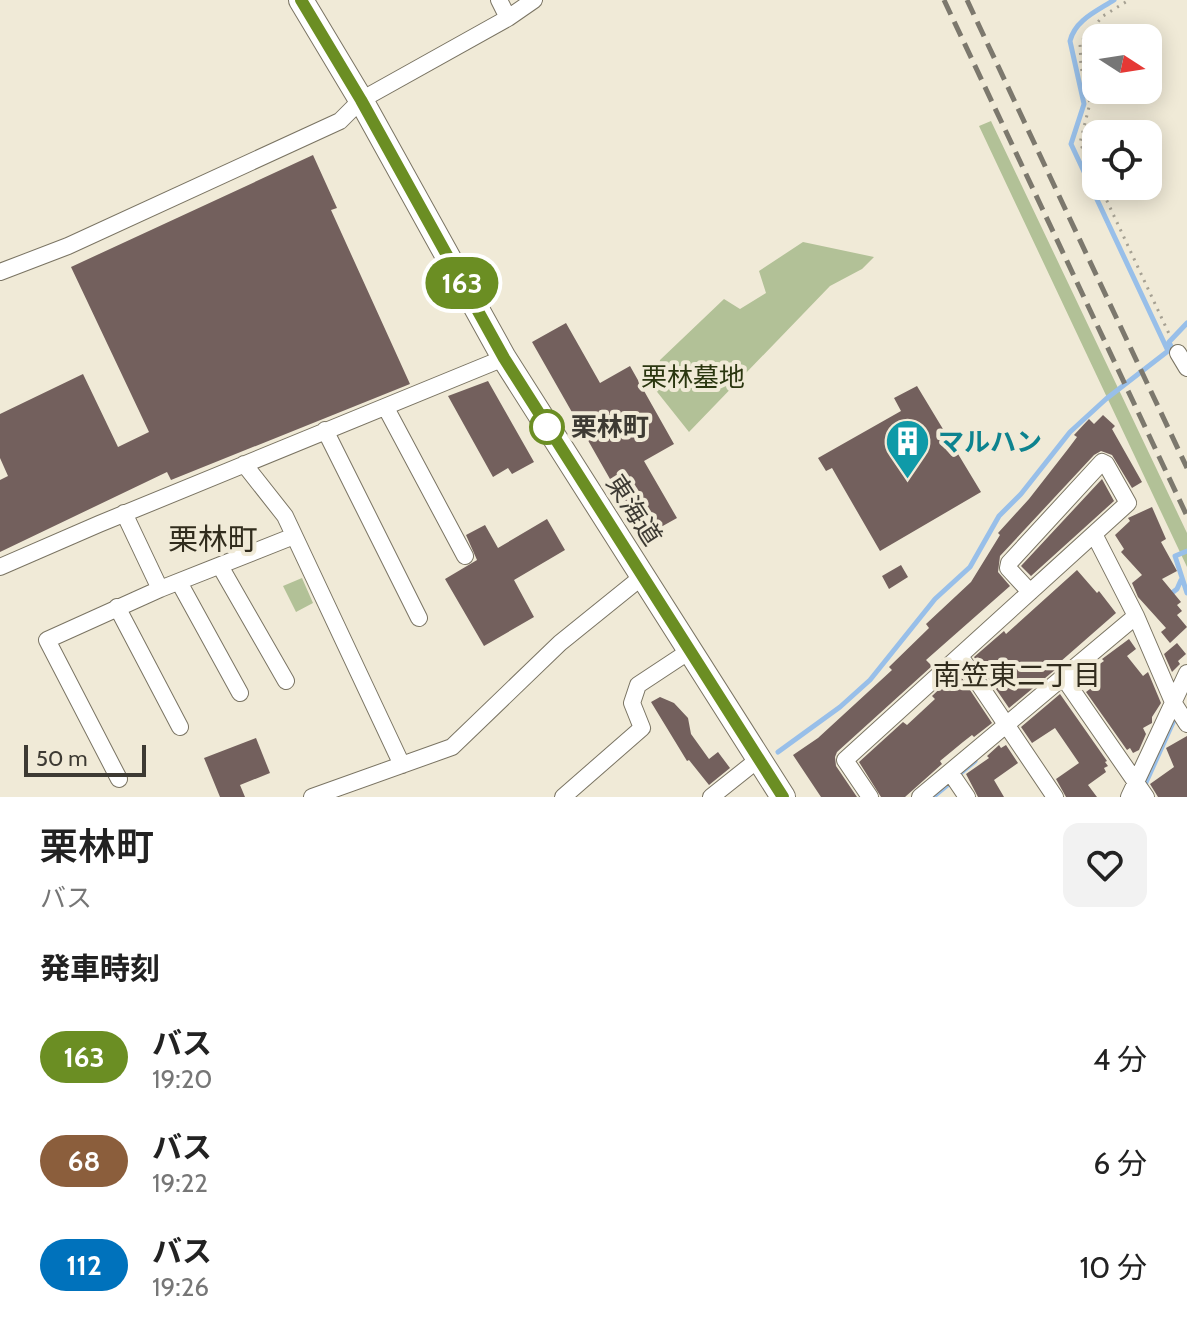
<!DOCTYPE html>
<html lang="ja">
<head>
<meta charset="utf-8">
<style>
	:root { --surface:#fff; --page:#f2f2f2; --text:#222; --muted:#767676 }
	body { margin:0; font-family:Cabin,"Noto Sans JP",sans-serif; background:var(--page); color:var(--text); height:100vh; display:flex; flex-direction:column; font-size:30px; white-space:nowrap }
	* { box-sizing:border-box; margin:0 }
	p { font-size:26px; color:var(--muted) }
	.icon { flex:none; width:44px; height:44px; fill:none; stroke:currentColor; stroke-width:2; stroke-linecap:round; stroke-linejoin:round }
	.map { position:relative; height:797px; overflow:hidden }
	.drawer { display:flex; flex-direction:column; background:var(--surface); flex:1 }
	.drawer>* { flex:none }
	.badge { padding:0 16px; border-radius:26px; font-size:28px; line-height:52px }
	.needle { width:52px; rotate:102deg }
	.buttons { position:absolute; left:1082px; top:24px; display:grid; gap:16px }
	.buttons a { display:grid; place-items:center; width:80px; height:80px; border-radius:16px; background:var(--surface); box-shadow:0 4px 20px #0003; font-size:40px }
	.scale { position:absolute; left:24px; bottom:20px; width:122px; box-sizing:border-box; padding-left:8px; border:4px solid #3d3a33; border-top:0; font-size:22px; line-height:28px; white-space:nowrap; color:#3d3a33; -webkit-text-stroke:6px #f0ead7; paint-order:stroke }
	.map>.badge { position:absolute; translate:-50% -50%; box-shadow:0 0 0 4px #fff }
	h2 { padding:0 40px; font-size:30px; line-height:72px }
	.round { display:grid; place-items:center; flex:none; width:84px; height:84px; border-radius:16px; background:var(--page) }
	.overview { display:flex; align-items:center; justify-content:space-between; height:136px; padding:0 40px }
	h1 { font-size:38px; font-weight:600; line-height:60px }
	ul { padding:0; list-style:none }
	li { display:flex; align-items:center; gap:24px; height:104px; padding:0 40px }
	li div { flex:1 }
	li b { display:block; font-size:30px }
	li em { font-style:normal }
	li .badge { min-width:88px; font-weight:700; text-align:center }
	.map>svg:first-child { display:block }
	.green { fill:#b2c197 }
	.lines { fill:none; stroke-linecap:round; stroke-linejoin:round }
	.stream { stroke:#98bfe9; stroke-width:5 }
	.building { fill:#73605d }
	.minor-casing { stroke:#7a7463; stroke-width:18 }
	.highway-casing { stroke:#7a7463; stroke-width:26 }
	.path { stroke:#a6a193; stroke-width:3; stroke-dasharray:2 6; stroke-linecap:butt }
	.minor { stroke:#fff; stroke-width:16 }
	.highway { stroke:#fff; stroke-width:24 }
	.rail { stroke:#7c786d; stroke-width:5; stroke-dasharray:16 8; stroke-linecap:butt }
	.line-casing { stroke:#fff; stroke-width:18 }
	.line { stroke:#6b8e23; stroke-width:12 }
	.stop-dot { fill:#fff; stroke:#6b8e23; stroke-width:4 }
	.labels { text-anchor:middle; dominant-baseline:central; stroke-width:8; stroke-linejoin:round; paint-order:stroke }
	.park-label { font-size:26px; fill:#2a360f; stroke:#f0ead7 }
	.stop-label { font-size:26px; font-weight:bold; fill:#3d3a33; stroke:#f0ead7; text-anchor:start }
	.culture-label { font-size:26px; font-weight:bold; fill:#0d838f; stroke:#f0ead7; text-anchor:start }
	.street-label { font-size:26px; fill:#3d3a33; stroke:#f0ead7 }
	.neighbourhood-label { font-size:28px; fill:#312c1d; stroke:#f0ead7 }
	.quarter-label { font-size:30px; fill:#312c1d; stroke:#f0ead7 }
</style>
</head>
<body>
<div class="map">
<svg width="1187" height="797" viewBox="0 0 1187 797">
	<rect width="100%" height="100%" fill="#f0ead7"/>
	<path class="green" d="M991 121 1187 533V567L979 126Z
		M803 242 874 257 862 269 830 286 689 432 654 388 660 360 724 299 740 309 766 293 759 271Z
		M302 578 313 603 296 612 283 586Z"/>
	<g class="lines">
		<path class="stream" d="M1174 353 1169 342 1187 323
			M1187 551 1175 556 1187 593
			M1168 596 1177 589 1181 580
			M778 752 840 707 870 680 935 599 970 567 999 516 1021 494 1070 432 1106 399 1168 351 1071 144 1084 104 1070 41C1075 20 1097 11 1114 0
			M958 775 975 761
			M1143 789 1175 718
			M933 797 951 782"/>
	</g>
	<path class="building" d="M313 155 337 208 331 210 410 384 171 480 167 472 0 552V480L8 476 0 458V414L83 374 118 447 149 432 71 267Z
		M566 323 600 383 630 366 674 444 644 461 677 518 643 537 532 342Z
		M488 381 534 462 512 474 508 468 493 477 448 396Z
		M917 386 981 492 880 551 832 468 826 471 818 458 901 411 894 398Z
		M1103 415 1115 426 1112 429 1142 482 1132 488 1112 455 1101 451 1094 455 1000 556 998 572 1010 586 926 660 932 666 837 752 835 757 836 766 857 797H821L793 755 818 738 892 670 889 667 929 628 926 624 971 582 1000 535 998 533 1029 499 1068 449 1077 437 1074 435 1089 419 1094 424Z
		M1102 479 1114 501 1031 576 1021 566Z
		M1152 507 1166 539 1161 542 1177 571 1162 579 1181 602 1177 605 1182 611 1177 615 1187 627 1170 643 1161 632 1166 628 1138 597 1132 583 1142 575 1121 552 1124 549 1115 535 1130 521 1128 518Z
		M547 519 565 550 514 580 534 617 484 646 445 579 477 560 466 535 485 525 498 548Z
		M901 565 908 577 889 589 882 576Z
		M1077 570 1097 593 1099 591 1116 613 1060 662 1062 664 1009 708 974 657 1004 631 1006 634Z
		M1129 639 1136 649 1127 656 1143 676 1148 672 1161 703 1152 717V723L1143 728 1146 734 1139 750 1133 753 1130 748 1127 750 1086 692 1090 689 1082 676 1104 661 1102 659Z
		M1177 643 1186 654 1178 661 1180 664 1172 672 1164 654Z
		M962 678 992 723 974 737 972 735 963 742 940 761 942 764 905 797H881L859 762 903 722 907 725 935 699 932 696 949 680 954 685Z
		M1060 694 1107 761 1105 762 1108 766 1104 768 1106 772 1088 785 1097 797H1066L1056 779 1079 763 1055 728 1032 743 1021 727Z
		M660 697 674 703 688 718 691 734 709 759 718 752 730 768 709 785 689 760 687 761 651 702Z
		M1187 736V797H1158L1150 784 1174 767 1166 748Z
		M256 738 270 773 240 785 245 797H220L204 758Z
		M999 745 1001 748 1006 745 1018 763 994 780 1004 797H978L966 774 989 758 987 756Z"/>
	<g class="lines">
		<defs>
			<path id="minor" d="M499 0 508 18
				M0 272 68 246 340 121 361 100 508 18 534 0
				M1178 353 1187 368
				M386 408 465 556
				M325 430 419 618
				M244 464 285 516 402 765
				M124 513 160 589 294 536
				M1094 534 1136 616 1173 702 1187 724
				M220 566 286 681
				M0 567 99 524 504 358
				M179 582 240 693
				M117 607 180 727
				M960 656 1055 797
				M1063 677 1146 797
				M950 772 967 797
				M119 779 47 640 160 589
				M312 797 452 747 560 643 643 576
				M563 797 642 728 632 703 638 685 691 650
				M711 797 760 758
				M870 797 845 760 1128 503 1106 464 1102 462 1009 563 1008 568 1030 592
				M920 797 1136 616
				M1129 797 1187 673"/>
			<path id="highway" d="M301 0 361 100 504 358 783 797"/>
		</defs>
		<use href="#minor" class="minor-casing"/>
		<use href="#highway" class="highway-casing"/>
		<path class="path" d="M1096 177 1080 143 1090 103 1081 67 1080 43 1103 16 1129 0
			M1100 186 1171 338"/>
		<use href="#minor" class="minor"/>
		<use href="#highway" class="highway"/>
		<path class="rail" d="M944 0 1187 516
			M967 0 1187 468"/>
	</g>
	<g class="lines">
		<defs>
			<path id="line" d="M301 0 361 100 504 358 783 797"/>
		</defs>
		<use href="#line" class="line-casing"/>
		<use href="#line" class="line"/>
	</g>
	<defs>
		<symbol id="building-pin" viewBox="-11 -11 22 30"><path d="M0 17L-7.5 6A9.5 9.5 0 1 1 7.5 6Z" fill="#0f9aa8" stroke="#f0ead7"/><path d="M-4-6H4V6H1V3H-1V6H-4ZM-2.5-4.3h1.7v1.8h-1.7ZM.8-4.3h1.7v1.8H.8ZM-2.5-1h1.7V.8h-1.7ZM.8-1h1.7V.8H.8Z" fill="#fff"/></symbol>
	</defs>
	<g fill-rule="evenodd">
		<use href="#building-pin" x="882" y="416" width="51" height="69"/>
	</g>
	<circle class="stop-dot" cx="547" cy="427" r="16"/>
	<g class="labels">
		<g class="park-label">
			<text x="693" y="377">栗林墓地</text>
		</g>
		<g class="stop-label">
			<text x="571" y="427">栗林町</text>
		</g>
		<g class="culture-label">
			<text x="938" y="442">マルハン</text>
		</g>
		<g class="street-label">
			<text transform="translate(634 510) rotate(57)">東海道</text>
		</g>
		<g class="neighbourhood-label">
			<text x="1017" y="675">南笠東二丁目</text>
		</g>
		<g class="quarter-label">
			<text x="213" y="539">栗林町</text>
		</g>
	</g>
</svg>
<div class="buttons">
<a><svg class="needle" viewBox="-14 -14 28 28"><path d="M0-13l5 13h-10z" fill="#e53935"/><path d="M0 13l5-13h-10z" fill="#767676"/></svg></a>
<a><svg class="icon" aria-label="locate" viewBox="0 0 24 24"><circle cx="12" cy="12" r="6"/><path d="M12 2v4M12 18v4M2 12h4M18 12h4"/></svg></a>
</div>
<div class="scale">50 m</div>
<b class="badge" style="left:462px;top:283px;background:#6b8e23;color:#fff">163</b>
</div>
<section class="drawer">
<div class="overview"><div><h1>栗林町</h1><p>バス</p></div><a class="round"><svg class="icon" aria-label="heart" viewBox="0 0 24 24"><path d="M12 20l-8-8c-3-5 5-10 8-4 3-6 11-1 8 4z"/></svg></a></div>
<h2>発車時刻</h2>
<ul>
<li><span class="badge" style="background:#6b8e23;color:#fff">163</span><div><b>バス</b><p>19:20</p></div><em>4 分</em></li>
<li><span class="badge" style="background:#8b5e3c;color:#fff">68</span><div><b>バス</b><p>19:22</p></div><em>6 分</em></li>
<li><span class="badge" style="background:#0072bc;color:#fff">112</span><div><b>バス</b><p>19:26</p></div><em>10 分</em></li>
</ul>
</section>
</body>
</html>
